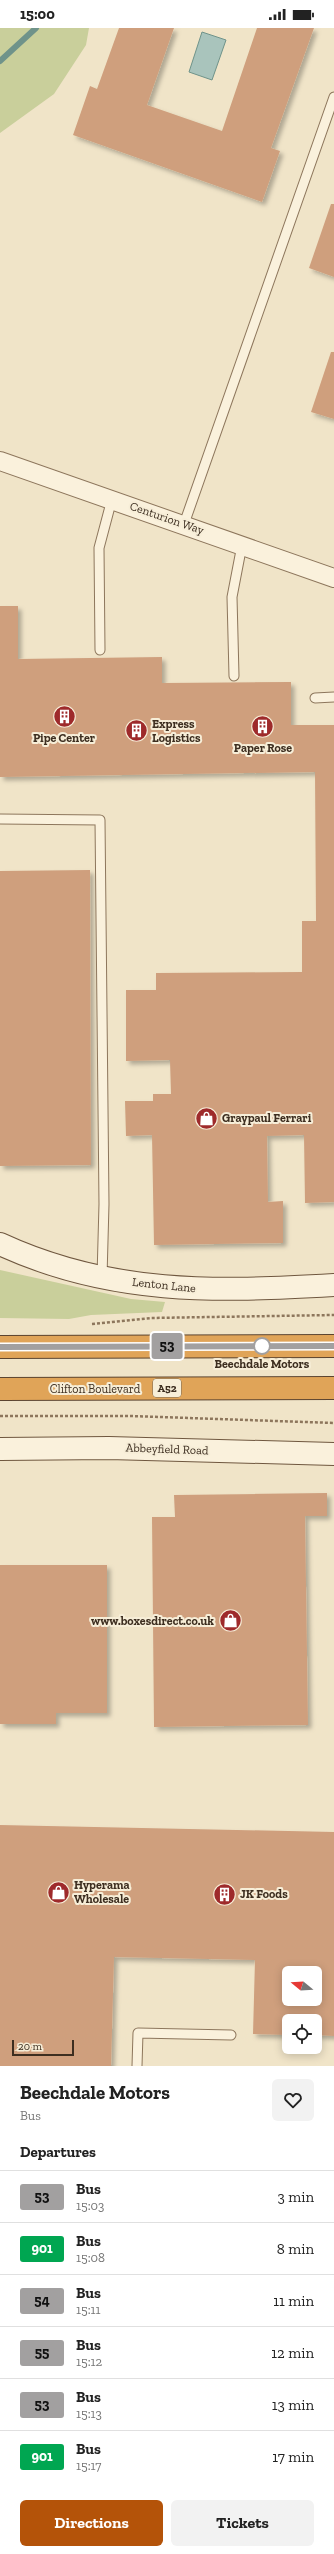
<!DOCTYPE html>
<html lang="en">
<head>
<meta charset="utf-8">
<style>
	:root { --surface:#fff; --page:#f2f2f2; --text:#222; --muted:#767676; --line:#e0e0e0; --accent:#b45309 }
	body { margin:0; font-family:"Zilla Slab",serif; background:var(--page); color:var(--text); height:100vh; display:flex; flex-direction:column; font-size:15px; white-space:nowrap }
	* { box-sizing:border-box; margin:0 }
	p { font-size:13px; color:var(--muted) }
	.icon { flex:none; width:22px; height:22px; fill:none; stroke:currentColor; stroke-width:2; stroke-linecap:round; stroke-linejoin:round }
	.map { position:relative; height:2038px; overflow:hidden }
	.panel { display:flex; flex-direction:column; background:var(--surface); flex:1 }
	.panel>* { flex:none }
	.badge { padding:0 8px; border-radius:3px; font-size:14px; line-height:26px }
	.needle { width:26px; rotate:288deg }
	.fabs { position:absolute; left:282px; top:1938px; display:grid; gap:8px }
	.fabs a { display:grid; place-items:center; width:40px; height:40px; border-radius:6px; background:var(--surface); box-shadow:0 2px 10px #0003; font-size:20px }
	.scale { position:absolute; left:12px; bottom:10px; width:62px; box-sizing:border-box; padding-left:4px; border:2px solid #3d2e20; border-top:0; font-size:11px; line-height:14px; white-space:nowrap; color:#3d2e20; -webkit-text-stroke:3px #f7eed8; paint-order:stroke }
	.map>.badge { position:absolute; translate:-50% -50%; box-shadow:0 0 0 2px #fff }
	h2 { padding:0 20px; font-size:15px; line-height:36px }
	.round { display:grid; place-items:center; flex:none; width:42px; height:42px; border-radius:6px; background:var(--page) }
	.overview { display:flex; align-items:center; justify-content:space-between; height:68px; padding:0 20px }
	h1 { font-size:19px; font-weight:800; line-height:30px }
	.action { display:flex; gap:8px; margin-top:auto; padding:8px 20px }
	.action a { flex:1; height:46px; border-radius:6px; background:var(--accent); color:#fff; font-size:16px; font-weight:800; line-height:46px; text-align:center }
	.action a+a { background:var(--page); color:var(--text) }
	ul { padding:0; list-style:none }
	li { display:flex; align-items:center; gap:12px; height:52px; padding:0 20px; border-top:1px solid var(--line) }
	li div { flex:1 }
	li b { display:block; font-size:15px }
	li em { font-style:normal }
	li .badge { min-width:44px; font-weight:700; text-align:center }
	.status { display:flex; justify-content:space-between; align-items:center; height:28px; padding:0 20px; background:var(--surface); direction:ltr }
	.status svg { height:11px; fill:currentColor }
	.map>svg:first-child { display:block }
	.green { fill:#c9cf9b }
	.water { fill:#a9c4bc; stroke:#6f938a }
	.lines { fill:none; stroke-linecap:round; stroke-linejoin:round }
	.stream { stroke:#6f938a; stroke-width:6 }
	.building { fill:#cf9f7d; fill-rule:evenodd; filter:url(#shadow) }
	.lane-casing { stroke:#8d765c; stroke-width:11 }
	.street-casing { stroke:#8d765c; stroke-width:20 }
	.secondary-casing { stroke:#6f573f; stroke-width:24 }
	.highway-casing { stroke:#5b4430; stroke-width:24 }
	.path { stroke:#8d765c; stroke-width:2.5; stroke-dasharray:3 2; stroke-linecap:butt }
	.lane { stroke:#faf1dc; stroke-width:9 }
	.street { stroke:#faf1dc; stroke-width:18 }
	.secondary { stroke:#faf1dc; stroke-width:22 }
	.highway { stroke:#e0a458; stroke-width:22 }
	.line-casing { stroke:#fff; stroke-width:9 }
	.line { stroke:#a2a0a0; stroke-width:6 }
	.stop-dot { fill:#fff; stroke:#a2a0a0; stroke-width:2 }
	.labels { text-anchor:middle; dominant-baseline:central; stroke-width:4; stroke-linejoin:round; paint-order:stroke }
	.shield { fill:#f7eed8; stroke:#756857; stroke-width:1 }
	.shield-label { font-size:11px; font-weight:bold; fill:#3d2e20 }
	.street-label { font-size:12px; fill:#3d2e20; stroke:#f7eed8 }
	.poi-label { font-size:12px; font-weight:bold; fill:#3d2e20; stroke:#f7eed8; text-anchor:start }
	.stop-label { font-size:12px; font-weight:bold; fill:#3d2e20; stroke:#f7eed8 }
</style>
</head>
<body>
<div class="status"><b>15:00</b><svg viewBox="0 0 49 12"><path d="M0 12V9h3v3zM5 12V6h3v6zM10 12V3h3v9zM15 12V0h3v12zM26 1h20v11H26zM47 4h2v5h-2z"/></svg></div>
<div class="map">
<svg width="334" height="2038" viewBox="0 0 334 2038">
	<defs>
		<filter id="shadow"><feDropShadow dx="3.5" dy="3.5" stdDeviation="2" flood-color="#0004"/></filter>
	</defs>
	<rect width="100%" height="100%" fill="#f0e4c8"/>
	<path class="green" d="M0 0H89L86 17 54 66 0 105Z
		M0 1242 131 1271 165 1274 162 1284 91 1287 69 1291 0 1290Z"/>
	<path class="water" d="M202 4 226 12 212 52 189 44Z"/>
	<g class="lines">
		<path class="stream" d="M0 33 36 0"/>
	</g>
	<path class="building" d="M119 0H174L147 77 222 103 257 0H314L271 120 280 123 262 174 73 107 90 58 97 61Z
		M331 176H334V249L309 240Z
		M331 324H334V391L311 384Z
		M0 578H18V631L162 629V655L291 654V697H334V1174L305 1175 304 1107 267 1108 268 1174 283 1173V1215L154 1217 152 1107 126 1108 125 1073H153V1066H171L170 1032 126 1033V962H156V945L302 944V893H316L315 744 0 749Z
		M90 842 91 1137 0 1138V843Z
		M327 1465V1488H305L308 1697 154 1699 152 1489H175L174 1467Z
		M0 1537H107V1685H56V1696H0Z
		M0 1797 334 1804V2008L315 2007V1993H289V2007L253 2006 255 1932 114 1929 111 2038H0ZM289 1945H315V1971H289Z"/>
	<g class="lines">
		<defs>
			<path id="lane" d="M184 496 334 69
				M100 622 99 520 112 471
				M234 648 232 569 242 517
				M315 670 334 669
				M0 791 100 792 104 1176 102 1249
				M137 2038 138 2005 231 2007"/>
			<path id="street" d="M0 433 334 550"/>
			<path id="secondary" d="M0 1216C110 1267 216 1264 334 1257
				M0 1421 109 1420 334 1426"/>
			<path id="highway" d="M0 1319 334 1318
				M0 1361 334 1360"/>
		</defs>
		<use href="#lane" class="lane-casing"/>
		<use href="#street" class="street-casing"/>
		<use href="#secondary" class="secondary-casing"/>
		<use href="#highway" class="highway-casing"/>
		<path class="path" d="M92 1296 151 1290 334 1287
			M0 1388H131L334 1395"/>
		<use href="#lane" class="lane"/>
		<use href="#street" class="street"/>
		<use href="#secondary" class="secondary"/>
		<use href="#highway" class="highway"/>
	</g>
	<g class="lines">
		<defs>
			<path id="line" d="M0 1319 334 1318"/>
		</defs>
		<use href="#line" class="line-casing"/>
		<use href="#line" class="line"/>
	</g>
	<defs>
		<symbol id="building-disc" viewBox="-11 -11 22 22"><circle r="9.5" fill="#9e2a2b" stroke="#f7eed8"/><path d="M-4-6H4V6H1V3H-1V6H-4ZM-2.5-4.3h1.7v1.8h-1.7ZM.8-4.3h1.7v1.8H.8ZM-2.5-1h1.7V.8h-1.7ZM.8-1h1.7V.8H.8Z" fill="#fff"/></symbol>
		<symbol id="shop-disc" viewBox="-11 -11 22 22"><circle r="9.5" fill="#9e2a2b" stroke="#f7eed8"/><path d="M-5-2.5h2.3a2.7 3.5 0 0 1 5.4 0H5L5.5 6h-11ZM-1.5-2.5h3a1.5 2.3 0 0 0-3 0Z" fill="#fff"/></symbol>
	</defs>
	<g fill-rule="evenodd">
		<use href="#building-disc" x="52" y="676" width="25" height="25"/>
		<use href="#building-disc" x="250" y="686" width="25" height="25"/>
		<use href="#building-disc" x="124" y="690" width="25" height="25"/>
		<use href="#shop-disc" x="194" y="1078" width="25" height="25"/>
		<use href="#shop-disc" x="218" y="1580" width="25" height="25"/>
		<use href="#shop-disc" x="46" y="1852" width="25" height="25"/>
		<use href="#building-disc" x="212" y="1854" width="25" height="25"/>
	</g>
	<circle class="stop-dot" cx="262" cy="1318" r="8"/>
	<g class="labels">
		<rect class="shield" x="153" y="1351" width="28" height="18" rx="3"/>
		<g class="shield-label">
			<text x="167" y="1360">A52</text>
		</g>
		<g class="street-label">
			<text transform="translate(167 490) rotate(19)">Centurion Way</text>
			<text transform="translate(164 1257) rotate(6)">Lenton Lane</text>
			<text x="95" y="1361">Clifton Boulevard</text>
			<text transform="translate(167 1421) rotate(2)">Abbeyfield Road</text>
		</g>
		<g class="poi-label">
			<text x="152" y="696">Express<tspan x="152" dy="14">Logistics</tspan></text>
			<text x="64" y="710" text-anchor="middle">Pipe Center</text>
			<text x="263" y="720" text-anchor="middle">Paper Rose</text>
			<text x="222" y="1090">Graypaul Ferrari</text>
			<text x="214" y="1593" text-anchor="end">www.boxesdirect.co.uk</text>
			<text x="74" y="1857">Hyperama<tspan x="74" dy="14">Wholesale</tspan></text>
			<text x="240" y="1866">JK Foods</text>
		</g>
		<g class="stop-label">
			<text x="262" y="1336">Beechdale Motors</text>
		</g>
	</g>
</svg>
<div class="fabs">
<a><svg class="needle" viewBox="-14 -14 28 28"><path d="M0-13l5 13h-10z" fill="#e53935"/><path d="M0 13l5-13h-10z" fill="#767676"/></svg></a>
<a><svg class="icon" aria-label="locate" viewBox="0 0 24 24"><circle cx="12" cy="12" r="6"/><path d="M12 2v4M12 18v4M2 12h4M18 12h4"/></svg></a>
</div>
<div class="scale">20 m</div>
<b class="badge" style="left:167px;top:1318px;background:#a2a0a0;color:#111">53</b>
</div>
<section class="panel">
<div class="overview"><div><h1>Beechdale Motors</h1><p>Bus</p></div><a class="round"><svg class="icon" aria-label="heart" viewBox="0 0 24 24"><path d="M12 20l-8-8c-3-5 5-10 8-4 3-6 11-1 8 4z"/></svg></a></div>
<h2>Departures</h2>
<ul>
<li><span class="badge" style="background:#a2a0a0;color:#111">53</span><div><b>Bus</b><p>15:03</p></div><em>3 min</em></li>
<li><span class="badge" style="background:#00a651;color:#fff">901</span><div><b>Bus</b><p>15:08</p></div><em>8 min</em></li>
<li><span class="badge" style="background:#a2a0a0;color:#111">54</span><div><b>Bus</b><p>15:11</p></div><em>11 min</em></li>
<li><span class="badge" style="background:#a2a0a0;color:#111">55</span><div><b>Bus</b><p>15:12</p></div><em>12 min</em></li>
<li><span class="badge" style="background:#a2a0a0;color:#111">53</span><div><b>Bus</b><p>15:13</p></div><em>13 min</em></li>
<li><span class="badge" style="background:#00a651;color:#fff">901</span><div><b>Bus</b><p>15:17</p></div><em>17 min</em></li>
</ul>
<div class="action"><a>Directions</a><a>Tickets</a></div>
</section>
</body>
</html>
